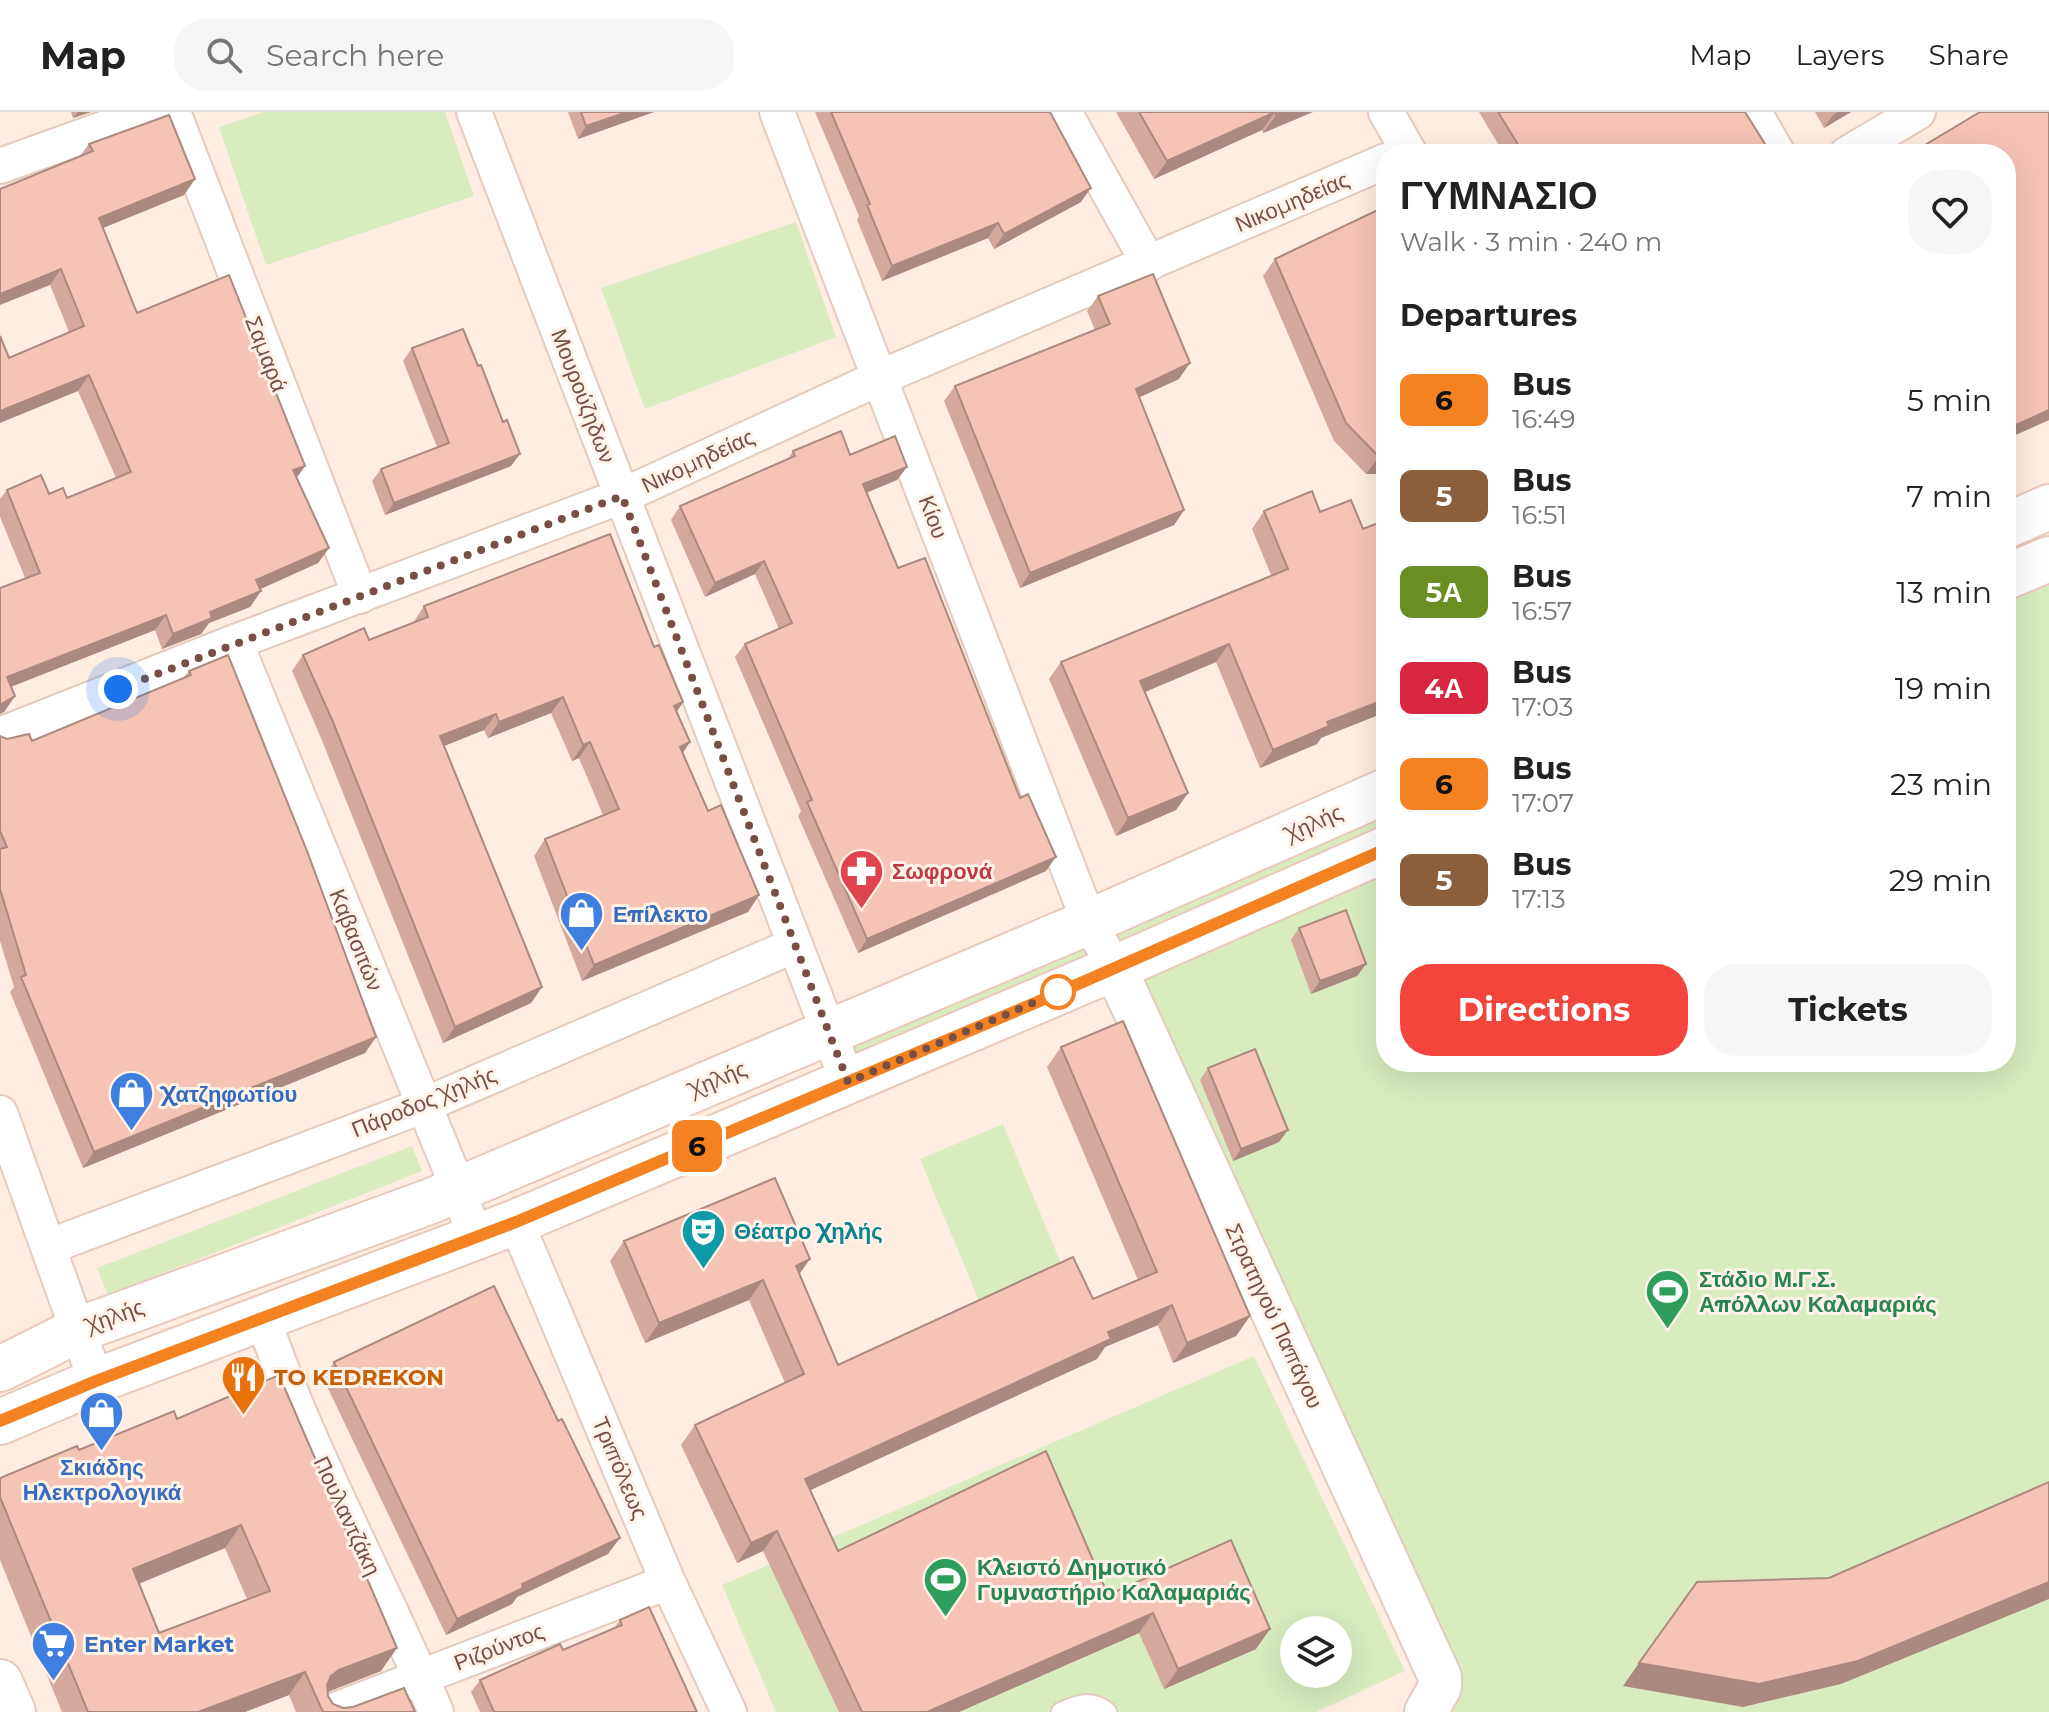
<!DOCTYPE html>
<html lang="en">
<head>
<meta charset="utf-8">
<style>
	:root { --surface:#fff; --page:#f6f6f6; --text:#222; --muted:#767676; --line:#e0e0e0; --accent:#f3453b }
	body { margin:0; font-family:Montserrat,sans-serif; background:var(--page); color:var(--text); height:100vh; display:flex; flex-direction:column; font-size:30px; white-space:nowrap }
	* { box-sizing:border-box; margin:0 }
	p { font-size:26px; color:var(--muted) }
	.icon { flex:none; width:44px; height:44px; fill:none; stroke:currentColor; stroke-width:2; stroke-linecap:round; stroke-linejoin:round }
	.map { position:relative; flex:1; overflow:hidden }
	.details { position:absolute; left:1376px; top:32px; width:640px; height:928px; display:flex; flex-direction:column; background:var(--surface); border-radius:32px; box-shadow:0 8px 32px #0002 }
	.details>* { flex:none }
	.badge { padding:0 16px; border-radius:12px; font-size:28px; line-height:52px }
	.tools { position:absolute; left:1280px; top:1504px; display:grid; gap:16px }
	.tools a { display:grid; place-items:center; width:72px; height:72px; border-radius:50%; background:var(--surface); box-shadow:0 8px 32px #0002; font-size:40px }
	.you { position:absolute; width:40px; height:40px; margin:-20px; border:6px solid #fff; border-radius:50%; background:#1a73e8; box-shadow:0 0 0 12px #1a73e833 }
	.map>.badge { position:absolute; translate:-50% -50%; box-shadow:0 0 0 4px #fff }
	h2 { padding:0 24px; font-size:30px; line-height:72px }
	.round { display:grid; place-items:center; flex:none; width:84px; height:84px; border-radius:32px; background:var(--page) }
	.summary { display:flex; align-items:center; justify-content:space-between; height:136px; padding:0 24px }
	h1 { font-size:38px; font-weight:700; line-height:60px }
	.primary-button { display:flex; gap:16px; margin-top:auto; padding:16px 24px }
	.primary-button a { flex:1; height:92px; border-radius:32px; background:var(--accent); color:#fff; font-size:32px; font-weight:700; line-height:92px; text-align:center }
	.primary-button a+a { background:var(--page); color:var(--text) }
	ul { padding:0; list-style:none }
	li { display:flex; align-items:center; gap:24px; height:96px; padding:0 24px }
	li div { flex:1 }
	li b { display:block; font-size:30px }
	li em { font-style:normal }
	li .badge { min-width:88px; font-weight:700; text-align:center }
	header { display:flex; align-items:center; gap:48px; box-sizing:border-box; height:112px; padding:0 40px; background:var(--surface); border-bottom:2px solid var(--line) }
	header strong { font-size:38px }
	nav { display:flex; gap:44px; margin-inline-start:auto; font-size:28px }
	.search { width:560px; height:72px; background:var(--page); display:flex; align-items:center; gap:20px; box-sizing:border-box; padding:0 28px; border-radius:32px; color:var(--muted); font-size:30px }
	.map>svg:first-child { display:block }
	.green { fill:#d8ecbe; fill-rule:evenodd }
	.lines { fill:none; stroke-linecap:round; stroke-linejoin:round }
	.service-casing { stroke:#e5cabe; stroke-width:22 }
	.minor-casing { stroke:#e5cabe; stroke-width:38 }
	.tertiary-casing { stroke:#e5cabe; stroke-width:46 }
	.secondary-casing { stroke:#eac9bb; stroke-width:48 }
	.service { stroke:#fff; stroke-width:18 }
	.minor { stroke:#fff; stroke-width:34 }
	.tertiary { stroke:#fff; stroke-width:42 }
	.secondary { stroke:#fff; stroke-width:44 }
	.wall { fill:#d4a99c; fill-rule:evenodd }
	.shaded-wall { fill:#ac897f }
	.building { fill:#f6c4b5; stroke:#ac897f; stroke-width:2; fill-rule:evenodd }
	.line-casing { stroke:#fff; stroke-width:18 }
	.line { stroke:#f58220; stroke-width:12 }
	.walk { stroke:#774f45; stroke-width:8; stroke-dasharray:0 14.4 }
	.stop-dot { fill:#fff; stroke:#f58220; stroke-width:4 }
	.labels { text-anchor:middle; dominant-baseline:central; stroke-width:6; stroke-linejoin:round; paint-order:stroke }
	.street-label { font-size:22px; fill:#774f45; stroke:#fff2e8 }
	.health-label { font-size:22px; font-weight:bold; fill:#be3a42; stroke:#fff2e8; text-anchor:start }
	.shop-label { font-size:22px; font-weight:bold; fill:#366cbe; stroke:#fff2e8; text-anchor:start }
	.culture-label { font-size:22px; font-weight:bold; fill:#0d838f; stroke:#fff2e8; text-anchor:start }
	.leisure-label { font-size:22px; font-weight:bold; fill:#27864d; stroke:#fff2e8; text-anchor:start }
	.food-label { font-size:22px; font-weight:bold; fill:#c56008; stroke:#fff2e8; text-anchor:start }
</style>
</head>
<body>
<header>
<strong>Map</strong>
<div class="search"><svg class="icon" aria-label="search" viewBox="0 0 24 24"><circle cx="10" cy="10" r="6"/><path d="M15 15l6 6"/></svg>Search here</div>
<nav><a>Map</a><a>Layers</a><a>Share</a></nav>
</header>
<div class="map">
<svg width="2049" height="1600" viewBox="0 0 2049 1600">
	<rect width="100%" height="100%" fill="#feede0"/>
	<path class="green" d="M264 0H445L474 84 266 153 219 15Z
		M796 110 836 225 645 297 601 176Z
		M2049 460V1600H1431L1445 1568 1123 853 1386 742V950H2006V479Z
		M1386 681V736L1116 854 1092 810Z
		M1087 812 1113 856 850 966 831 922Z
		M1003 1012 1063 1156 980 1191 920 1047Z
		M412 1034 422 1059 108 1183 97 1156Z
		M1254 1244 1405 1559 1316 1600H776L722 1473ZM1294 1518H1338V1562H1294Z"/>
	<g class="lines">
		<defs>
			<path id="service" d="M1061 1600C1078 1592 1092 1587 1107 1600"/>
			<path id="minor" d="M173 0 360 484
				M474 0 848 970
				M777 0 1089 810 1115 856
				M1064 0 1149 152
				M1386 0 1410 42
				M1754 0 1778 42
				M1847 42 1918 0
				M0 54 150 0
				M235 530 458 1076 475 1126
				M0 623 235 530 622 384 879 266 1386 49
				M0 1001 96 1269
				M516 1110 668 1470 729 1600
				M48 1135 422 994 795 833
				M263 1207C310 1342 380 1469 436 1600
				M330 1600 668 1470"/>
			<path id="tertiary" d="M1115 856 1440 1565V1575L1426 1600"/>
			<path id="secondary" d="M2006 414 2049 395
				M2006 465 2049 447
				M0 1257 78 1218 431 1089 1089 810 1386 679
				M0 1310 96 1269 516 1110 1115 856 1386 737
				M0 1570 13 1600"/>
		</defs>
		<use href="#service" class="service-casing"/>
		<use href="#minor" class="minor-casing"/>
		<use href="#tertiary" class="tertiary-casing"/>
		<use href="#secondary" class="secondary-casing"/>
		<use href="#service" class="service"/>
		<use href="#minor" class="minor"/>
		<use href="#tertiary" class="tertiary"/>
		<use href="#secondary" class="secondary"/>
	</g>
	<path class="wall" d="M71 0H91L73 6Z
		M568 0H654L578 27Z
		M815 0H1050L1081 90 994 137 988 126 882 169 857 108 859 104Z
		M1116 0H1313L1263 21 1262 18 1154 67Z
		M1479 0H1745L1765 32 1758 42H1504Z
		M1815 0H1851L1824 16Z
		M2049 0V308L2006 327V42Z
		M89 32 195 67 184 83 103 116 137 201 305 354 297 366 329 436 318 451 260 477 261 479 250 495 209 511 201 522 162 537 155 518 11 575 15 584 4 600 25 466 0 405V387L7 378 49 382 67 386 116 366 78 279 9 246 69 220 50 173 80 44Z
		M1386 94V362H1366L1334 329 1263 164 1275 147Z
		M1098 184 1179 267 1139 285 1184 398 1174 413 1020 476 944 289 955 274 1095 218 1087 199Z
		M412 236 511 354 385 403 372 369 381 357 437 335 403 249Z
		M793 339 850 343 907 355 897 368 866 381 898 456 1046 759 858 841 798 704 801 699 735 545 745 532 779 517 755 462 705 485 671 408 680 394 788 347Z
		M1312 379 1321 626 1317 632 1260 656 1216 550 1145 580 1188 681 1176 698 1116 724 1049 567 1061 550 1271 463 1252 417 1264 399Z
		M424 494 654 535 683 590 677 600 683 641 708 699 759 783 748 800 582 869 534 744 545 727 603 703 579 646 572 649 551 601 488 626 484 618 444 634 542 875 531 891 443 931 321 626 292 559 303 543 369 528 413 511Z
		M189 559 376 925 365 941 83 1056 10 880 14 875 0 829V624L7 627 32 629 183 566Z
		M1299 816 1366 852 1357 864 1311 882 1291 828Z
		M1061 935 1250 1204 1236 1224 1173 1251 1158 1213 1105 1235 1097 1247 810 1378 838 1439 1108 1483 1256 1537 1164 1577 1139 1521 959 1600H839L763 1439 737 1451 681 1333 695 1313 785 1271 749 1188 645 1231 610 1149 624 1129 800 1163 838 1253 1093 1187 1138 1168 1047 955Z
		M1208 956 1279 1030 1233 1049 1200 968Z
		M334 1250 608 1442 517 1485 512 1492 446 1523 323 1266Z
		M177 1307 381 1559 328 1580V1584L333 1592 343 1596 415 1600H296L289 1583 245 1600H62L0 1448V1366L79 1338ZM225 1436 247 1487 159 1521 139 1471Z
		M620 1508 697 1600H480L471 1580 480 1568 563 1538 614 1516Z"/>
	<path class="shaded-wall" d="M78 0H91L73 6Z
		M627 0H654L578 27 586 14Z
		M1275 0 1262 18 1154 67 1167 49Z
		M1284 0H1313L1263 21 1276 3Z
		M1838 0H1851L1824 16 1833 3Z
		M1765 32 1758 42H1748Z
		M195 67 184 83 88 122 99 106Z
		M1091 76 1081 90 994 137 1004 122Z
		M998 111 988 126 882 169 892 154Z
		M61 157 50 173 0 193V182Z
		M1190 251 1179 267 1125 292 1136 277Z
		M89 263 78 279 0 311V299Z
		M2049 298V308L2006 327 2016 313Z
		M520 342 511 354 385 403 394 391Z
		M1379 345H1386V362H1366Z
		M305 354 294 369 293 358Z
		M907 355 897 368 853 386 863 372Z
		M1184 398 1174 413 1020 476 1030 461Z
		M329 436 318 451 245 484 256 468Z
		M764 449 755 462 705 485 715 471Z
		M261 479 250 495 209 511 201 522 162 537 173 522 210 500Z
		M166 503 155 518 0 579 7 565Z
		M1229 532 1216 550 1128 587 1140 569Z
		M15 584 4 600 0 602V593Z
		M563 585 551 601 488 626 499 610Z
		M1386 587V600L1321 626 1317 632 1260 656 1273 638 1327 610Z
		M683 590 672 606 674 594Z
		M496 602 484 618 429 640 440 624Z
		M590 630 579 646 572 649 583 633Z
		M690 630 679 647 680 635Z
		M1188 681 1176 698 1116 724 1128 706Z
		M1056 745 1046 759 858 841 867 827Z
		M759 783 748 800 582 869 594 853Z
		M1366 852 1357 864 1311 882 1320 869Z
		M542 875 531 891 443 931 455 915Z
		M376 925 365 941 83 1056 94 1040Z
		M1288 1018 1279 1030 1233 1049 1241 1037Z
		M810 1147 796 1167V1154Z
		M763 1168 749 1188 645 1231 659 1211Z
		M1172 1193 1158 1213 1105 1235 1097 1247 791 1387 805 1367 1108 1220Z
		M1250 1204 1236 1224 1173 1251 1187 1231Z
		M241 1413 225 1436 117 1481 133 1457Z
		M777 1419 763 1439 737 1451 751 1431Z
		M620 1426 608 1442 517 1485 512 1492 446 1523 457 1507 522 1472Z
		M2049 1470V1487L1841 1572 1743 1595 1623 1574 1639 1551Z
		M1153 1501 1139 1521 959 1600H927Z
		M1270 1517 1256 1537 1164 1577 1178 1557Z
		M397 1536 381 1559 322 1582 315 1587 331 1564 339 1558Z
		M305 1560 289 1583 245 1600H198Z"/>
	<path class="building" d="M581 0H627L586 14Z
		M831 0H1050L1091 76 1004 122 998 111 892 154 867 93 870 92Z
		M1139 0H1284L1276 3 1275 0 1167 49Z
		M1498 0H1745L1765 32 1748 42H1524Z
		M1980 0H2049V298L2016 313 2006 296V42H1910Z
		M169 3 195 67 99 106 137 201 229 163 305 354 293 358 329 436 256 468 261 479 210 500 212 506 173 522 166 503 7 565 15 584 0 593V476L40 461 7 378 41 363 49 382 63 376 67 386 131 360 89 263 0 299V224L9 246 84 214 61 157 0 182V77L93 39 89 32Z
		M1386 94V345H1379L1346 311 1275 147Z
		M1153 162 1190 251 1136 277 1184 398 1030 461 955 274 1110 212 1098 184Z
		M463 217 478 254 481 253 503 310 507 308 520 342 394 391 381 357 449 331 412 236Z
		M841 319 850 343 895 324 907 355 863 372 898 456 925 446 1020 686 1028 682 1056 745 867 827 807 690 812 688 745 532 792 511 764 449 715 471 680 394 795 344 793 339Z
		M1312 379 1320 400 1351 388 1363 417 1386 408V587L1327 610 1329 614 1273 638 1229 532 1140 569 1188 681 1128 706 1061 550 1288 457 1264 399Z
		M610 422 654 535 659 533 683 590 674 594 690 630 680 635 708 699 721 693 759 783 594 853 545 727 619 697 590 630 583 633 563 585 499 610 496 602 440 624 542 875 455 915 333 610 303 543 364 516 369 528 428 505 424 494Z
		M228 543 307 739 376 925 94 1040 21 865 26 863 0 777V737L7 735 0 719V624L7 627 29 622 32 629 191 563 189 559Z
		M1346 798 1366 852 1320 869 1299 816Z
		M1123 909 1250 1204 1187 1231 1172 1193 1108 1220 1111 1227 805 1367 838 1439 1046 1339 1108 1483 1231 1428 1270 1517 1178 1557 1153 1501 927 1600H862L777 1419 751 1431 695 1313 804 1262 763 1168 659 1211 624 1129 775 1066 810 1147 796 1154 838 1253 1073 1145 1093 1187 1157 1160 1061 935Z
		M1255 937 1288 1018 1241 1037 1208 956Z
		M494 1174 558 1309 562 1307 620 1426 522 1472 523 1476 457 1507 334 1250Z
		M279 1263 397 1536 339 1558 331 1564 327 1573 328 1584 333 1592 343 1596 353 1595 404 1576 415 1600H323L305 1560 198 1600H88L0 1385V1366L77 1334 79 1338 174 1299 177 1307ZM241 1413 270 1479 159 1521 133 1457Z
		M2049 1370V1470L1858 1549 1759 1572 1639 1551 1697 1470 1829 1466Z
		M649 1495 697 1600H494L480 1568 560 1532 563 1538 622 1513 620 1508Z"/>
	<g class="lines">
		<defs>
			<path id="line" d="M0 1309 96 1269 516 1110 1035 891 1386 737"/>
		</defs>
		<use href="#line" class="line-casing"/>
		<use href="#line" class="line"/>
		<path class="walk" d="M118 577 622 384 848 970 1061 879 1058 880"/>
	</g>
	<defs>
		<symbol id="pharmacy-pin" viewBox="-11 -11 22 30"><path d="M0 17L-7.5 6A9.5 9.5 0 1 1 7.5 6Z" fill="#e0444e" stroke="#fff2e8"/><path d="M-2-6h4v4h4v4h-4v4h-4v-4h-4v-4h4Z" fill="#fff"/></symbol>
		<symbol id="shop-pin" viewBox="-11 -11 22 30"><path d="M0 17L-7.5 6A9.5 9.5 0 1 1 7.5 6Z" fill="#3f7fe0" stroke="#fff2e8"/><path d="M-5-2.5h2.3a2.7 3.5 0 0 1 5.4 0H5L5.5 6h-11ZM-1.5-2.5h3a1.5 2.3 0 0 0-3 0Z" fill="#fff"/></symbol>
		<symbol id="theatre-pin" viewBox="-11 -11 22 30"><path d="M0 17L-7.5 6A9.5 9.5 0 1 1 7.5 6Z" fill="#0f9aa8" stroke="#fff2e8"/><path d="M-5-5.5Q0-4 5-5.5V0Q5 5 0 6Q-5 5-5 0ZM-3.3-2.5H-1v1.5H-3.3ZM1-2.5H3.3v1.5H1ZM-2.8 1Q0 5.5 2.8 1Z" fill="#fff"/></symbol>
		<symbol id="stadium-pin" viewBox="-11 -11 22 30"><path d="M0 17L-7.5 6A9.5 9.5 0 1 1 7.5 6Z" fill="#2e9e5b" stroke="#fff2e8"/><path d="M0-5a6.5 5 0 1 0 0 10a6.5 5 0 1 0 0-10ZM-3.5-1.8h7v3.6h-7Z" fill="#fff"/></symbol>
		<symbol id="restaurant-pin" viewBox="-11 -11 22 30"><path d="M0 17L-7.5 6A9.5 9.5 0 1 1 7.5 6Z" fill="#e8710a" stroke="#fff2e8"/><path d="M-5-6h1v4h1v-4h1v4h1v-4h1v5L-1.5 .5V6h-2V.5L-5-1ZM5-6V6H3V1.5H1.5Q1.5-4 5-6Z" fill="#fff"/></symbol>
		<symbol id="supermarket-pin" viewBox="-11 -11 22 30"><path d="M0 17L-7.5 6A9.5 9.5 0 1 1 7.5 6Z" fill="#3f7fe0" stroke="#fff2e8"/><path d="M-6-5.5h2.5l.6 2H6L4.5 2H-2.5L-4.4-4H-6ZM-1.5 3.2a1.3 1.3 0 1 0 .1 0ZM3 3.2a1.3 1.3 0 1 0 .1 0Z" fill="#fff"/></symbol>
	</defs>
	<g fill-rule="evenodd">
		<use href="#pharmacy-pin" x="836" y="734" width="51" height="69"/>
		<use href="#shop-pin" x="556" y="776" width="51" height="69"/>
		<use href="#shop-pin" x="106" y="956" width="51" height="69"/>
		<use href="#theatre-pin" x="678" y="1094" width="51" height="69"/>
		<use href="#stadium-pin" x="1642" y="1154" width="51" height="69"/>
		<use href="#restaurant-pin" x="218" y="1240" width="51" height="69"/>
		<use href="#shop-pin" x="76" y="1276" width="51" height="69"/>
		<use href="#stadium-pin" x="920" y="1442" width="51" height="69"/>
		<use href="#supermarket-pin" x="28" y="1506" width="51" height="69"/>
	</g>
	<circle class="stop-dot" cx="1058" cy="880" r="16"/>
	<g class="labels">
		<g class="street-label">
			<text transform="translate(1292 90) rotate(-23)">Νικομηδείας</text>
			<text transform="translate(266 242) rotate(69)">Σαμαρά</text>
			<text transform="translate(583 284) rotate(69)">Μουρούζηδων</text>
			<text transform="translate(698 349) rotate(-25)">Νικομηδείας</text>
			<text transform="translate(933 405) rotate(69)">Κίου</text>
			<text transform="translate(1314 711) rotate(-24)">Χηλής</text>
			<text transform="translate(356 828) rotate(68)">Καβασιτών</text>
			<text transform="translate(718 967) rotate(-23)">Χηλής</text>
			<text transform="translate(424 990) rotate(-22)">Πάροδος Χηλής</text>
			<text transform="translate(115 1204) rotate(-20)">Χηλής</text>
			<text transform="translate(1274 1204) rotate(65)">Στρατηγού Παπάγου</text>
			<text transform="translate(620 1356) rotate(67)">Τριπόλεως</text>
			<text transform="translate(347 1404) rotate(65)">Πουλαντζάκη</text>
			<text transform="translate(499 1535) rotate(-21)">Ριζούντος</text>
		</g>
		<g class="health-label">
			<text x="892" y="759">Σωφρονά</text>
		</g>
		<g class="shop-label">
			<text x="613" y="802">Επίλεκτο</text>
			<text x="162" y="982">Χατζηφωτίου</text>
			<text x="102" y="1355" text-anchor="middle">Σκιάδης<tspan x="102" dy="25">Ηλεκτρολογικά</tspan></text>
			<text x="84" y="1532">Enter Market</text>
		</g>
		<g class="culture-label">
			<text x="734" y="1119">Θέατρο Χηλής</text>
		</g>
		<g class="leisure-label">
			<text x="1699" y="1167">Στάδιο Μ.Γ.Σ.<tspan x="1699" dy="25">Απόλλων Καλαμαριάς</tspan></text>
			<text x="977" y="1455">Κλειστό Δημοτικό<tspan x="977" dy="25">Γυμναστήριο Καλαμαριάς</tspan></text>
		</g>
		<g class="food-label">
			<text x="274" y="1265">TO KEDREKON</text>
		</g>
	</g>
</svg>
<div class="tools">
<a><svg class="icon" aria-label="layers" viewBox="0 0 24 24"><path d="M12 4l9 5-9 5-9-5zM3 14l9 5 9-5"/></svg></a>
</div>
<div class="you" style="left:118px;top:577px"></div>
<b class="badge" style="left:697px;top:1034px;background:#f58220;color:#111">6</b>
<section class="details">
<div class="summary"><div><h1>ΓΥΜΝΑΣΙΟ</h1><p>Walk · 3 min · 240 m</p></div><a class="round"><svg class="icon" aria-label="heart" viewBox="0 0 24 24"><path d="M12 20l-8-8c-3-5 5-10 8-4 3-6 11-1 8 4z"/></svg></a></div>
<h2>Departures</h2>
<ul>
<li><span class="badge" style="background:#f58220;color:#111">6</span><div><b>Bus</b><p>16:49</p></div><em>5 min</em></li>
<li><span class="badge" style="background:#8b5e3c;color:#fff">5</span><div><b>Bus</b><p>16:51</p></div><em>7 min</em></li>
<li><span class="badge" style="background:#6b8e23;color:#fff">5Α</span><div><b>Bus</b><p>16:57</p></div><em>13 min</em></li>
<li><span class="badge" style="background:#d7263d;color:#fff">4Α</span><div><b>Bus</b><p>17:03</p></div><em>19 min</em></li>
<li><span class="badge" style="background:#f58220;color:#111">6</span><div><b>Bus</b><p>17:07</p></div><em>23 min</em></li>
<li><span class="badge" style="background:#8b5e3c;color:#fff">5</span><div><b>Bus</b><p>17:13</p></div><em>29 min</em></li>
</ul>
<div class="primary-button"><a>Directions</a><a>Tickets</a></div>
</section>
</div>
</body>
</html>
